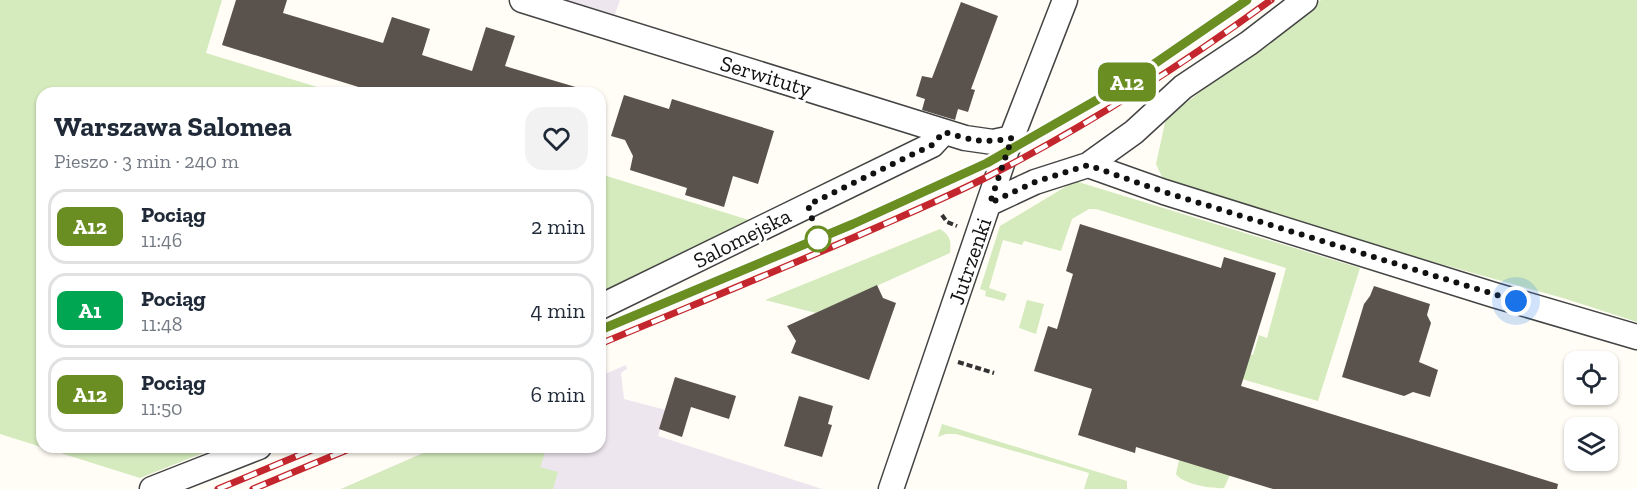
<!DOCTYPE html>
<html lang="pl">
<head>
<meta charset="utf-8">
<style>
	:root { --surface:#fff; --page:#f2f2f3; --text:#1f2937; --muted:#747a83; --line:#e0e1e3 }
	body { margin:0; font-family:"Zilla Slab",serif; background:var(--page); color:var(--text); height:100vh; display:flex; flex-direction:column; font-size:22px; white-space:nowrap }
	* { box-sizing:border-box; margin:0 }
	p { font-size:20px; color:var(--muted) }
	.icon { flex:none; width:33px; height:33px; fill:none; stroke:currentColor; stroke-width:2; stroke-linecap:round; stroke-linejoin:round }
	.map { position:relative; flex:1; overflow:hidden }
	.panel { position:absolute; left:36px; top:87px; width:570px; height:366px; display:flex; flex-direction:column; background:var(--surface); border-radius:18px; box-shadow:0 2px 4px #0004 }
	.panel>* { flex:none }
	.badge { padding:0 12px; border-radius:9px; font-size:21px; line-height:39px }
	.tools { position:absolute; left:1564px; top:351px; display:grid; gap:12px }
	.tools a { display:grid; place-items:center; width:54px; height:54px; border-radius:12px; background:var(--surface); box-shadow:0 2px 4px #0004; font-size:30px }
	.you { position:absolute; width:30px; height:30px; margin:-15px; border:4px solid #fff; border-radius:50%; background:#1a73e8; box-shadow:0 0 0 9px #1a73e833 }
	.map>.badge { position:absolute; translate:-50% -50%; box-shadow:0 0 0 3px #fff }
	.round { display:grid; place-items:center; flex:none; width:63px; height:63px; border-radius:18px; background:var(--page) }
	.overview { display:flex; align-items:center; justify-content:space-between; height:102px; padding:0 18px }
	h1 { font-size:28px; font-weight:800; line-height:45px }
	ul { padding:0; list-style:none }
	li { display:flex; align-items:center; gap:18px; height:75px; margin:0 12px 9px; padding:0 6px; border:3px solid var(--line); border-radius:18px }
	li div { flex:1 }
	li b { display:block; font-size:22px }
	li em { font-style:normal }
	li .badge { min-width:66px; font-weight:700; text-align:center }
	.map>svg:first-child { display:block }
	.industrial { fill:#eee6ef }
	.green { fill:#d5ebbd }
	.building { fill:#5a524d }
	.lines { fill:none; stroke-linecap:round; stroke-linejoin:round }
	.minor-casing { stroke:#444; stroke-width:27 }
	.path { stroke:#333; stroke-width:4; stroke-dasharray:6 3; stroke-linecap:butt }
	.minor { stroke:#fff; stroke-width:24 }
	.rail-casing { stroke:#c4262e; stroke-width:7 }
	.rail { stroke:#fff; stroke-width:4.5; stroke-dasharray:14; stroke-linecap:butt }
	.line-casing { stroke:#fff; stroke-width:14 }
	.line { stroke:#6b8e23; stroke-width:9 }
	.walk { stroke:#111; stroke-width:6; stroke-dasharray:0 10.8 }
	.stop-dot { fill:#fff; stroke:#6b8e23; stroke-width:3 }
	.labels { text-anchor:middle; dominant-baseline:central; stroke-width:6; stroke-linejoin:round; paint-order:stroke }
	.street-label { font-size:22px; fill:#111; stroke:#fff }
</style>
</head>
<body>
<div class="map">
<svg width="1637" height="489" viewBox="0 0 1637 489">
	<rect width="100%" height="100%" fill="#fffdf5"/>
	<path class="industrial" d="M547 0H620L613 20Z
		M626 365 627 369 621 373 624 399 666 410 658 436 822 489H341L437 447H600V376Z"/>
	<path class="green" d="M0 0H222L206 53 337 93H42V447H218L140 478 0 434Z
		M1321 0H1637V322L1563 298 1286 221 1163 179 1156 164 1166 118Z
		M600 174 749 220 723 239 600 296Z
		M1075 181 1360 268 1318 401 1221 373 1228 348 1253 355 1259 335 1267 338 1286 268 1096 209H1089L1072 219 1061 251 1024 241 1022 245 1003 240 989 288 1007 294 1004 301 985 296 986 291 980 289 1000 226Z
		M940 229C951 236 951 241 950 253L816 313 765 300Z
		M1027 300 1044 304 1036 334 1019 328Z
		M942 424 1127 481V489H1084L1089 473 956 434H946L938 437Z
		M437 447H547L540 467 558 472 553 489H341Z
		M1179 460 1230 475 1224 488C1212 489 1182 484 1176 474Z"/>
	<path class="building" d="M236 0H287L283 13 383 43 392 17 430 29 422 55 472 71 486 27 515 36 505 66 579 88 578 93H378L222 45Z
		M961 2 998 16 971 89 975 90 968 112 958 109 955 120 922 110 925 99 916 96 922 76 932 78Z
		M624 95 669 109 672 99 774 131 758 184 733 176 724 207 685 195 687 188 630 170 633 156 625 140 611 136Z
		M1080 224 1221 268 1224 257 1276 273 1241 386 1558 484 1557 489H1273L1136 447 1135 453 1078 435 1092 389 1034 371 1048 326 1057 329 1073 274 1066 271Z
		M877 285 883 298 896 303 869 380 791 353 796 341 787 326Z
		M1374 286 1430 304 1427 315 1431 323 1419 362 1438 370 1430 397 1413 392 1404 396 1342 377 1364 304 1370 296Z
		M675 377 736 396 729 419 691 407 682 437 659 429Z
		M799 396 833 406 828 424 832 425 822 457 784 446Z"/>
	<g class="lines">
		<defs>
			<path id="minor" d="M522 0 965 138 993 142 1012 138
				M1088 165 1134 132 1183 87 1249 43 1305 0
				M990 203 1035 182 1088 165 1164 192 1494 295 1637 337
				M600 307 932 145 944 132
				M152 489 259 447
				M891 489 1006 152 1065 0"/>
		</defs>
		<use href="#minor" class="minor-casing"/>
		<path class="path" d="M942 215 947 222 957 226
			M958 362 994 373"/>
		<use href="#minor" class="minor"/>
		<defs>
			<path id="rail" d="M600 330 853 224 987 163 1128 82 1247 0
				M600 344C693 305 787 267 880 226 914 211 949 196 983 179 1084 128 1179 67 1271 0
				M218 489 319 447
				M253 489 354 447"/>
		</defs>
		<use href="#rail" class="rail-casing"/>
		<use href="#rail" class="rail"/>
	</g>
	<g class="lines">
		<defs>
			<path id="line" d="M600 330 853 224 987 163 1128 82 1247 0"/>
		</defs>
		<use href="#line" class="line-casing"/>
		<use href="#line" class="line"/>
		<path class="walk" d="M818 239 808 205 932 145 944 132C971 140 984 144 1012 138L990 203 1035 182 1088 165 1164 192 1516 301"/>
	</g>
	<circle class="stop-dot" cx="818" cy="239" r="12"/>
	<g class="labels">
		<g class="street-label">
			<text transform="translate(766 76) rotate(17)">Serwituty</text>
			<text transform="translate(742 238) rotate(-27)">Salomejska</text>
			<text transform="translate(970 261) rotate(-71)">Jutrzenki</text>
		</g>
	</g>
</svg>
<div class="tools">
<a><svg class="icon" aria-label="locate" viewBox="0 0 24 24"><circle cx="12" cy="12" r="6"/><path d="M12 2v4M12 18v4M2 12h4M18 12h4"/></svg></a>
<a><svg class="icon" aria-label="layers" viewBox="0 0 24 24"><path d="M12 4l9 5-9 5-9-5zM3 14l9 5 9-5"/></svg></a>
</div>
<div class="you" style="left:1516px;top:301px"></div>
<b class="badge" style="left:1127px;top:82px;background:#6b8e23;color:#fff">A12</b>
<section class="panel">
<div class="overview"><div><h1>Warszawa Salomea</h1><p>Pieszo · 3 min · 240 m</p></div><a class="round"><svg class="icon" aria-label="heart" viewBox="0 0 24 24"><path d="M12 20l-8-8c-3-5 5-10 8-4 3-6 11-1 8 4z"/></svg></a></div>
<ul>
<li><span class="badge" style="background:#6b8e23;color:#fff">A12</span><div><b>Pociąg</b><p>11:46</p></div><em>2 min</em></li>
<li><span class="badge" style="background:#00a651;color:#fff">A1</span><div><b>Pociąg</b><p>11:48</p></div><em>4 min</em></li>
<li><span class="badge" style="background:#6b8e23;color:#fff">A12</span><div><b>Pociąg</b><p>11:50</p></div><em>6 min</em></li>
</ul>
</section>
</div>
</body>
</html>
